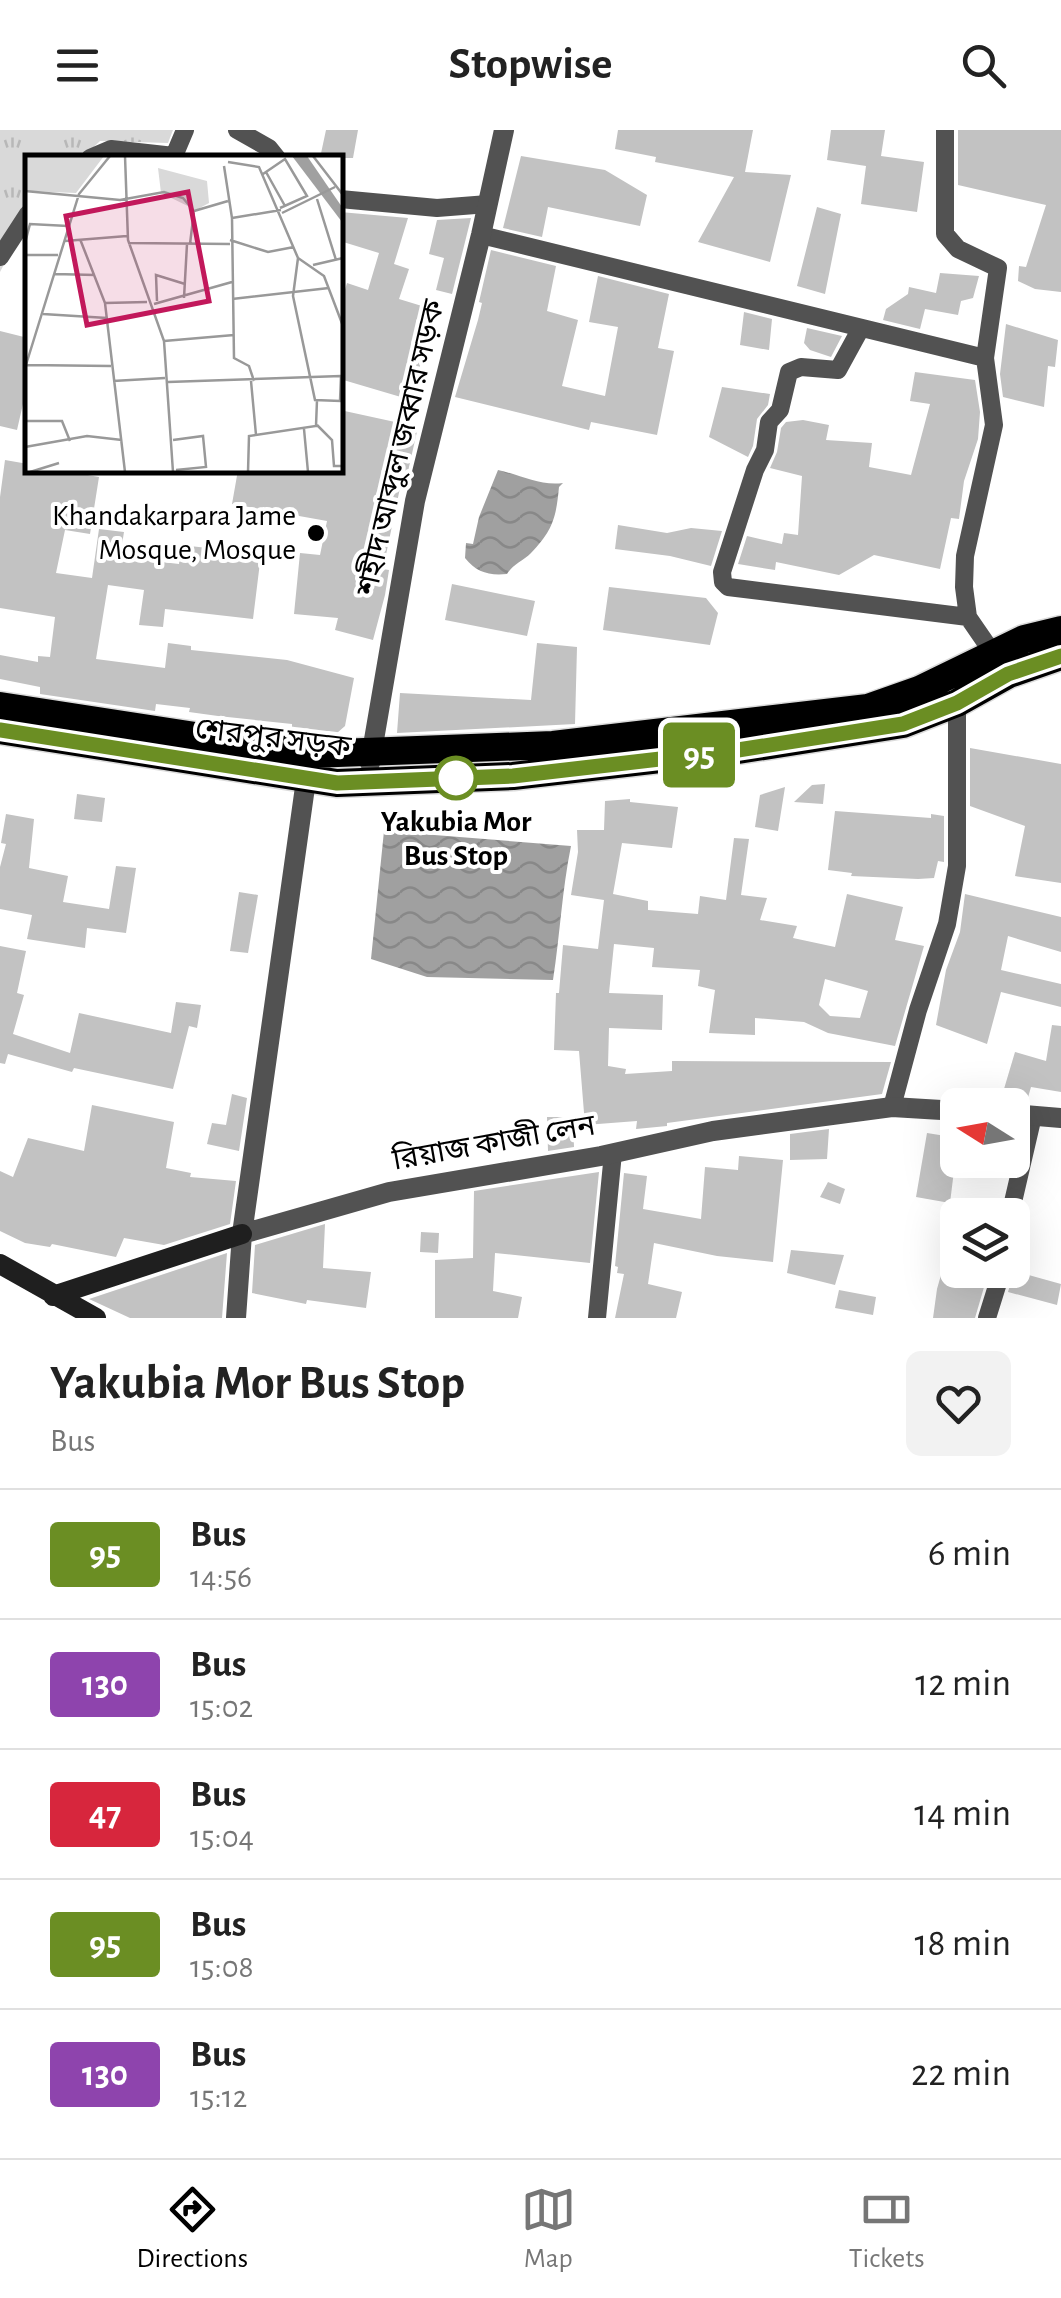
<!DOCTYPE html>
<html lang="en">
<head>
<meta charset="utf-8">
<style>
	:root { --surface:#fff; --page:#f2f2f2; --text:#222; --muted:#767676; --line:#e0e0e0; --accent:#000 }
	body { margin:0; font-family:"Alegreya Sans","Noto Sans Bengali",sans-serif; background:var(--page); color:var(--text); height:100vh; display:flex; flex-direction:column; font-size:38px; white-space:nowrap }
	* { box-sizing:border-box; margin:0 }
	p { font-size:32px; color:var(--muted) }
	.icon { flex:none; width:55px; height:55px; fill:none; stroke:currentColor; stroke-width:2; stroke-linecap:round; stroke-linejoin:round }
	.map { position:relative; height:1188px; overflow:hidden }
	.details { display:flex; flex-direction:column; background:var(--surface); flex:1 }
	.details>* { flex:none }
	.badge { padding:0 20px; border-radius:8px; font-size:35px; line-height:65px }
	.needle { width:65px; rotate:281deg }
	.tools { position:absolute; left:940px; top:958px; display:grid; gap:20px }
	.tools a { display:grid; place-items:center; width:90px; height:90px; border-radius:15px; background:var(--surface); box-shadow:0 10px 40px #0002; font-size:50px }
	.map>.badge { position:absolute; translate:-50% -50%; box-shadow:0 0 0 5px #fff }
	.round { display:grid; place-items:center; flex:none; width:105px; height:105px; border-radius:15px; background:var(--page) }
	.headline { display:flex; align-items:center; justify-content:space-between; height:170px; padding:0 50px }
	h1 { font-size:48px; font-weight:700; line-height:75px }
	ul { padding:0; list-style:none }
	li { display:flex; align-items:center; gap:30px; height:130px; padding:0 50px; border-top:2px solid var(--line) }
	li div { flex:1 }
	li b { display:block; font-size:38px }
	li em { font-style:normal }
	li .badge { min-width:110px; font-weight:700; text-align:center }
	header { display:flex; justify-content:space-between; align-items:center; height:130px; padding:0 50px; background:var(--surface); font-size:45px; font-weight:700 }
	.dock { display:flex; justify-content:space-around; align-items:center; height:140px; border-top:2px solid var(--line); background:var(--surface); font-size:28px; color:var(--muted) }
	.dock a { display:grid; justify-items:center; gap:5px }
	.dock .selected { color:var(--accent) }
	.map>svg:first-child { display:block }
	.grass { fill:url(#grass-tufts) }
	.water { fill:url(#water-waves) }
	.building { fill:#c2c2c2; fill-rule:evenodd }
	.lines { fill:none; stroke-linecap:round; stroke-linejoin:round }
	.trunk-casing { stroke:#dbdbdb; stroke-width:31 }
	.minor { stroke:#525252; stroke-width:18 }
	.tertiary { stroke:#525252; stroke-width:20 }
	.secondary { stroke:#1f1f1f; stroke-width:20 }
	.trunk { stroke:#000; stroke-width:28 }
	.line-casing { stroke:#fff; stroke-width:22 }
	.line { stroke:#6b8e23; stroke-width:15 }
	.poi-dot { fill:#000; stroke:#fff; stroke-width:4 }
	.stop-dot { fill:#fff; stroke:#6b8e23; stroke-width:5 }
	.labels { text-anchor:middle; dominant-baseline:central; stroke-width:8; stroke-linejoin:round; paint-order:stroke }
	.street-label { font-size:30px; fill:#000; stroke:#fff }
	.poi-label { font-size:30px; fill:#000; stroke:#fff; text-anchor:end }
	.stop-label { font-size:30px; font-weight:bold; fill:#000; stroke:#fff }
	.inset-road { fill:none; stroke:#999; stroke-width:2.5 }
	.view { fill:#c2185b; fill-opacity:0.15; stroke:#c2185b; stroke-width:5 }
	.inset-edge { fill:none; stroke:#000; stroke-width:5 }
</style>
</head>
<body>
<header><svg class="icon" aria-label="menu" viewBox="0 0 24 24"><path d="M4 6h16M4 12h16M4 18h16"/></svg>Stopwise<svg class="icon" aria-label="search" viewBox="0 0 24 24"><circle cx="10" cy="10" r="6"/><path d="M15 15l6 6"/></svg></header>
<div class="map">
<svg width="1061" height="1188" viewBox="0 0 1061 1188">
	<defs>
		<pattern id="grass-tufts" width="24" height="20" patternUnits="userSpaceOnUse" patternTransform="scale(2.5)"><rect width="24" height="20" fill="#d9d9d9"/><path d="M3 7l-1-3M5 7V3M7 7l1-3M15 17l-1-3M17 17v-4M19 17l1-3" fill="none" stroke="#b8b8b8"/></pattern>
		<pattern id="water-waves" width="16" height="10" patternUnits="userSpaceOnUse" patternTransform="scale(2.5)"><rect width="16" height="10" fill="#a0a0a0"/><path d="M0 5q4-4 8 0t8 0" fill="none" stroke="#888"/></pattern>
	</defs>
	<rect width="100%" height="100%" fill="#fff"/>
	<path class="grass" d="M0 0H173L168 13 100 11 83 27 28 28 27 91 0 142Z"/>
	<path class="water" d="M498 340C521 345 540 356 563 353L559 357C556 388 553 400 531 423 523 431 513 434 507 444 489 446 476 442 465 428L466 413 473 414 479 387Z
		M384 701 571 716C562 760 560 805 553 850L427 847 371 829Z"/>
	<path class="building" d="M326 0H358L353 28H320Z
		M618 0H753L745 42 791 45 770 132 698 112 734 47 655 32 656 27 615 19Z
		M831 0H885L881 26 924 32 917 82 861 74 866 36 827 30Z
		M958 0H1061V162L1035 159 1018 151 1019 136 1026 137 1046 75 958 55Z
		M521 26 605 40 647 65 640 96 548 77 542 107 503 98Z
		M817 77 841 84 825 164 797 156Z
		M340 82 408 88 394 134 409 139 399 169 435 180 411 270 340 249V176L347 153 368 160 379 123 340 111Z
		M471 88 452 164 436 160 444 128 429 124 437 90Z
		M491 120 556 136 547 181 578 190 562 256 605 266 618 197 589 192 598 146 669 164 658 218 674 221 657 305 591 292 589 300 455 267 478 190 482 173 479 172Z
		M940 143 979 146 973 168 961 171 958 185 925 179 920 199 883 190 886 179 908 164 909 157 936 163Z
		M744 182 772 189 769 220 740 215Z
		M1006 194 1058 210 1055 237 1048 236 1044 277 1003 267 1000 244Z
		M807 198 842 206 831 227 810 220 804 213Z
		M0 201 28 208V252L17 300 0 296Z
		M915 242 975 250 980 282 978 309 964 351 959 389 951 388 940 439 874 425 839 445 776 432 775 440 738 434 747 406 782 414 784 403 798 405 802 346 770 338 777 322 781 298 786 292 803 290 829 295 826 310 872 313 869 337 911 345 930 274 910 271Z
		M722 257 770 264 768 275 757 289 753 316 748 327 709 307Z
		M340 280 418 297 404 359 400 358 383 439 389 440 385 465 373 510 335 500 338 488 294 484 300 423 320 425 327 391 232 374 238 340H340Z
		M5 330 28 334V340H59L99 347 90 404 65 400 56 443 92 448 99 399 124 402 120 427 179 434 181 415 261 424 253 489 165 479 163 497 139 495 144 460 108 455 96 529 165 538 168 513 191 516V520L287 530 354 548 345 596 337 603 325 606 292 598V594L218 586 189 582 190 578 156 574 155 581 40 564V557L0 549V525L38 532V526L50 527 55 487 0 478V367Z
		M618 395 667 403 691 398 722 401 711 436 670 426 615 419Z
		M452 454 535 471 527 506 445 490Z
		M609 457 706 468 718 483 710 515 603 500Z
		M537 513 577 517 575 594 397 603 400 563 531 570Z
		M970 618 1061 634V753L1015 746 1025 696 970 676Z
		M825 654 823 674 794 672 812 655Z
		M785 657 778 701 755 697 760 665Z
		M77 664 105 668 102 692 74 689Z
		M630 669V672L678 677 672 718 622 713 613 764 648 771V780L698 784 700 766 726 770 734 708 749 709 741 765 767 768 760 790 797 796 793 808 835 817 847 764 903 777 895 810 924 816 895 916 828 903 804 892 755 888V905L709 903 715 860 698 856 700 840 652 837 654 818 614 814 609 863 663 865 662 900 609 898 608 936 626 939 625 944 672 941V931L891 932 882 964 667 993V996L636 999 637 991 585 995 579 921 554 920 556 863H559L563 815 598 819 604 770 571 765 578 722 577 700H604L605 671ZM825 849 868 861 860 888 830 886 819 875Z
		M835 681 931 688V684L944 686V732L938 731 934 748 918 749 851 746 852 743 828 740Z
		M6 684 34 689 29 738 68 746 63 772 109 779 116 736 136 738 126 803 87 798 85 818 27 809 32 785 0 779V737L6 714 1 713Z
		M239 762 258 765 248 823 230 821Z
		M965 764 1061 787V822L1008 806 1001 840 1061 854V877L1001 862 987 914 936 895 946 840 960 802Z
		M0 816 26 821 17 863 24 865 13 904 70 923 79 883 171 903 176 872 201 875 197 898 189 896 173 959 74 938 72 942 8 924 5 934 0 933Z
		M1052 895 1061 896V962L1031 957 1027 971 1001 969 1015 922 1046 931Z
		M232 964 247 968 239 1021 207 1014 212 993 226 995Z
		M92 975 174 992 166 1038 191 1043 190 1047 236 1051 230 1094 164 1115 124 1108 116 1127 52 1114 50 1117 25 1113 0 1101V1041L13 1047 28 1008 84 1021Z
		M547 987H573L574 1017 548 1021Z
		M829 999 827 1029 790 1030V1004Z
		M927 1003 958 1008 950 1073 916 1067Z
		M739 1026 783 1030 773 1132 717 1126 654 1113 648 1154 682 1162 676 1188H615L624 1144 617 1143 618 1137 615 1136 624 1043 647 1046 643 1079 701 1089 705 1037 738 1040Z
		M599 1042 590 1133 495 1123 493 1161 522 1167 518 1188H435V1130L473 1128 474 1061Z
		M828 1052 845 1059 840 1074 820 1067Z
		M325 1094 323 1138 371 1142 366 1178 307 1170 306 1174 252 1163 255 1115Z
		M421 1102 439 1103 438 1123 420 1122Z
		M953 1103 958 1104V1140H989L975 1188H933L937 1159Z
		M791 1120 844 1125 835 1155 787 1143Z
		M227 1123 222 1188H130L89 1169Z
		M1014 1141 1061 1154 1057 1175 1008 1162Z
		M839 1160 876 1167 873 1185 835 1178Z"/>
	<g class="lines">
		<defs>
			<path id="trunk" d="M0 576 311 624 553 615 868 578 919 560 1024 509 1061 500
				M0 600 337 653 513 646 738 620 903 594 957 573 1009 544 1061 526"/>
		</defs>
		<use href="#trunk" class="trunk-casing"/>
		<path class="minor" d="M237 0 269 18 277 28
			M945 0V104L958 119 998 138 985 228 994 295 965 426 964 457 968 487 999 532
			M90 28 111 19 174 26 185 0
			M340 69 437 78 488 74
			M481 105 985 228
			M0 127 28 84
			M861 198 838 240 801 237 789 242 780 280 769 292 765 320 755 340 722 442 723 452 728 457 968 487
			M892 977 918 880 947 794 957 736V573
			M1010 1085 1033 986
			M597 1188 613 1023
			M987 1188 1002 1140"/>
		<path class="tertiary" d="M370 633 415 371 481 105 504 0
			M1012 984 1061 988
			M242 1104 389 1062 601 1026 713 1001 892 977 958 981
			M236 1188 242 1104 306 650"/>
		<path class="secondary" d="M0 1134 96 1188
			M53 1166 242 1104"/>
		<use href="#trunk" class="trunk"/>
	</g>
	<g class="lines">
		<defs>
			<path id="line" d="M0 600 337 653 513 646 738 620 903 594 957 573 1008 544 1061 526"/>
		</defs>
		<use href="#line" class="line-casing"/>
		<use href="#line" class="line"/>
	</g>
	<circle class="poi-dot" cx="316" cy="403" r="10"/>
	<circle class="stop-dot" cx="456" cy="648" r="20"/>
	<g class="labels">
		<g class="street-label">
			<text transform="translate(401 318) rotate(-77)">শহীদ আব্দুল জব্বার সড়ক</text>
			<text transform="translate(273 608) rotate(7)">শেরপুর সড়ক</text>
			<text transform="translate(494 1013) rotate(-10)">রিয়াজ কাজী লেন</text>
		</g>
		<g class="poi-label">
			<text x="296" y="386">Khandakarpara Jame<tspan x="296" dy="34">Mosque, Mosque</tspan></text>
		</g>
		<g class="stop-label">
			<text x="456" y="692">Yakubia Mor<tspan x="456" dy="34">Bus Stop</tspan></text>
		</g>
	</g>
	<g transform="translate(25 25)">
		<rect width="318" height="318" fill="#fff"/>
		<path d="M0 1H79L51 38 0 36ZM133 13 182 26 184 48 171 55 136 38Z" fill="#d9d9d9"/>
		<path d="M267 1H282L317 52V67Z" fill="#a0a0a0"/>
		<path class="inset-road" d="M100 1 103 85 139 186 148 317M288 1 318 40M203 7 234 12 273 103 299 121 318 171M199 11 207 63 209 203 224 211 229 226M241 17 260 51M238 19 260 4 282 41 255 53M0 36 95 45 139 37 158 43 169 56 203 46M292 44 311 105M257 58 310 32M207 63 256 55M55 84 80 148 100 317M205 85 243 97 269 92M40 86 102 81M0 88 5 69 43 71M103 88 205 89M165 89 169 56M0 100H33M273 103 268 141 290 245 315 246 316 221M288 110 318 103M30 119 70 120M159 143 162 89M207 144 304 133M132 146 131 120 160 129M80 148 122 147M129 149 207 127M18 159 82 163M139 186 209 180M1 210 86 211M0 213 54 39 85 1M88 226 140 223M226 226 231 280M143 227 316 221M0 266H37L45 286M292 270 307 285 309 311H318M279 274 283 317M148 285 178 281 181 312 151 315M0 292 62 281 97 285M5 317 34 308M223 317 224 281 291 271 292 245"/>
		<path class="view" d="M163 37 184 146 62 170 41 61Z"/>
		<rect width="318" height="318" class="inset-edge"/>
	</g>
</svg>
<div class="tools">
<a><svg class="needle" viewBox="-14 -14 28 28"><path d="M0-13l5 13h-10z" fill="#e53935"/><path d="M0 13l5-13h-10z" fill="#767676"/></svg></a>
<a><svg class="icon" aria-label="layers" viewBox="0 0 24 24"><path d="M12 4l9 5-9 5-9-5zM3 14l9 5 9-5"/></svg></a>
</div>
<b class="badge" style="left:699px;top:625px;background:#6b8e23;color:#fff">95</b>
</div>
<section class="details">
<div class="headline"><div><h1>Yakubia Mor Bus Stop</h1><p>Bus</p></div><a class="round"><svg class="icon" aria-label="heart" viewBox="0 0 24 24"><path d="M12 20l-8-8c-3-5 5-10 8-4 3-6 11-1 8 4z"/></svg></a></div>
<ul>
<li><span class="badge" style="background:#6b8e23;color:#fff">95</span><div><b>Bus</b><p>14:56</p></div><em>6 min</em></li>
<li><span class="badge" style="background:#8e44ad;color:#fff">130</span><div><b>Bus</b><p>15:02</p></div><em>12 min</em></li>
<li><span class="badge" style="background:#d7263d;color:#fff">47</span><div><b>Bus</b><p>15:04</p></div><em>14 min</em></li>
<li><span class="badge" style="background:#6b8e23;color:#fff">95</span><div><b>Bus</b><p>15:08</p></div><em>18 min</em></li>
<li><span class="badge" style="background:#8e44ad;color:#fff">130</span><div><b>Bus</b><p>15:12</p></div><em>22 min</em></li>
</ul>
</section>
<nav class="dock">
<a class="selected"><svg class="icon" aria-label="directions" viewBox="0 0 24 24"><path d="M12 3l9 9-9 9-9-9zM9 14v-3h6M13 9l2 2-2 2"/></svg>Directions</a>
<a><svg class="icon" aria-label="map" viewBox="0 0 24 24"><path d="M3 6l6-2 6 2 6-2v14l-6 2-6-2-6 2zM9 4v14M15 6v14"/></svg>Map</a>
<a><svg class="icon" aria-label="tickets" viewBox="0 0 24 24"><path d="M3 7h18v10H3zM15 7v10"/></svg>Tickets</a>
</nav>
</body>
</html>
